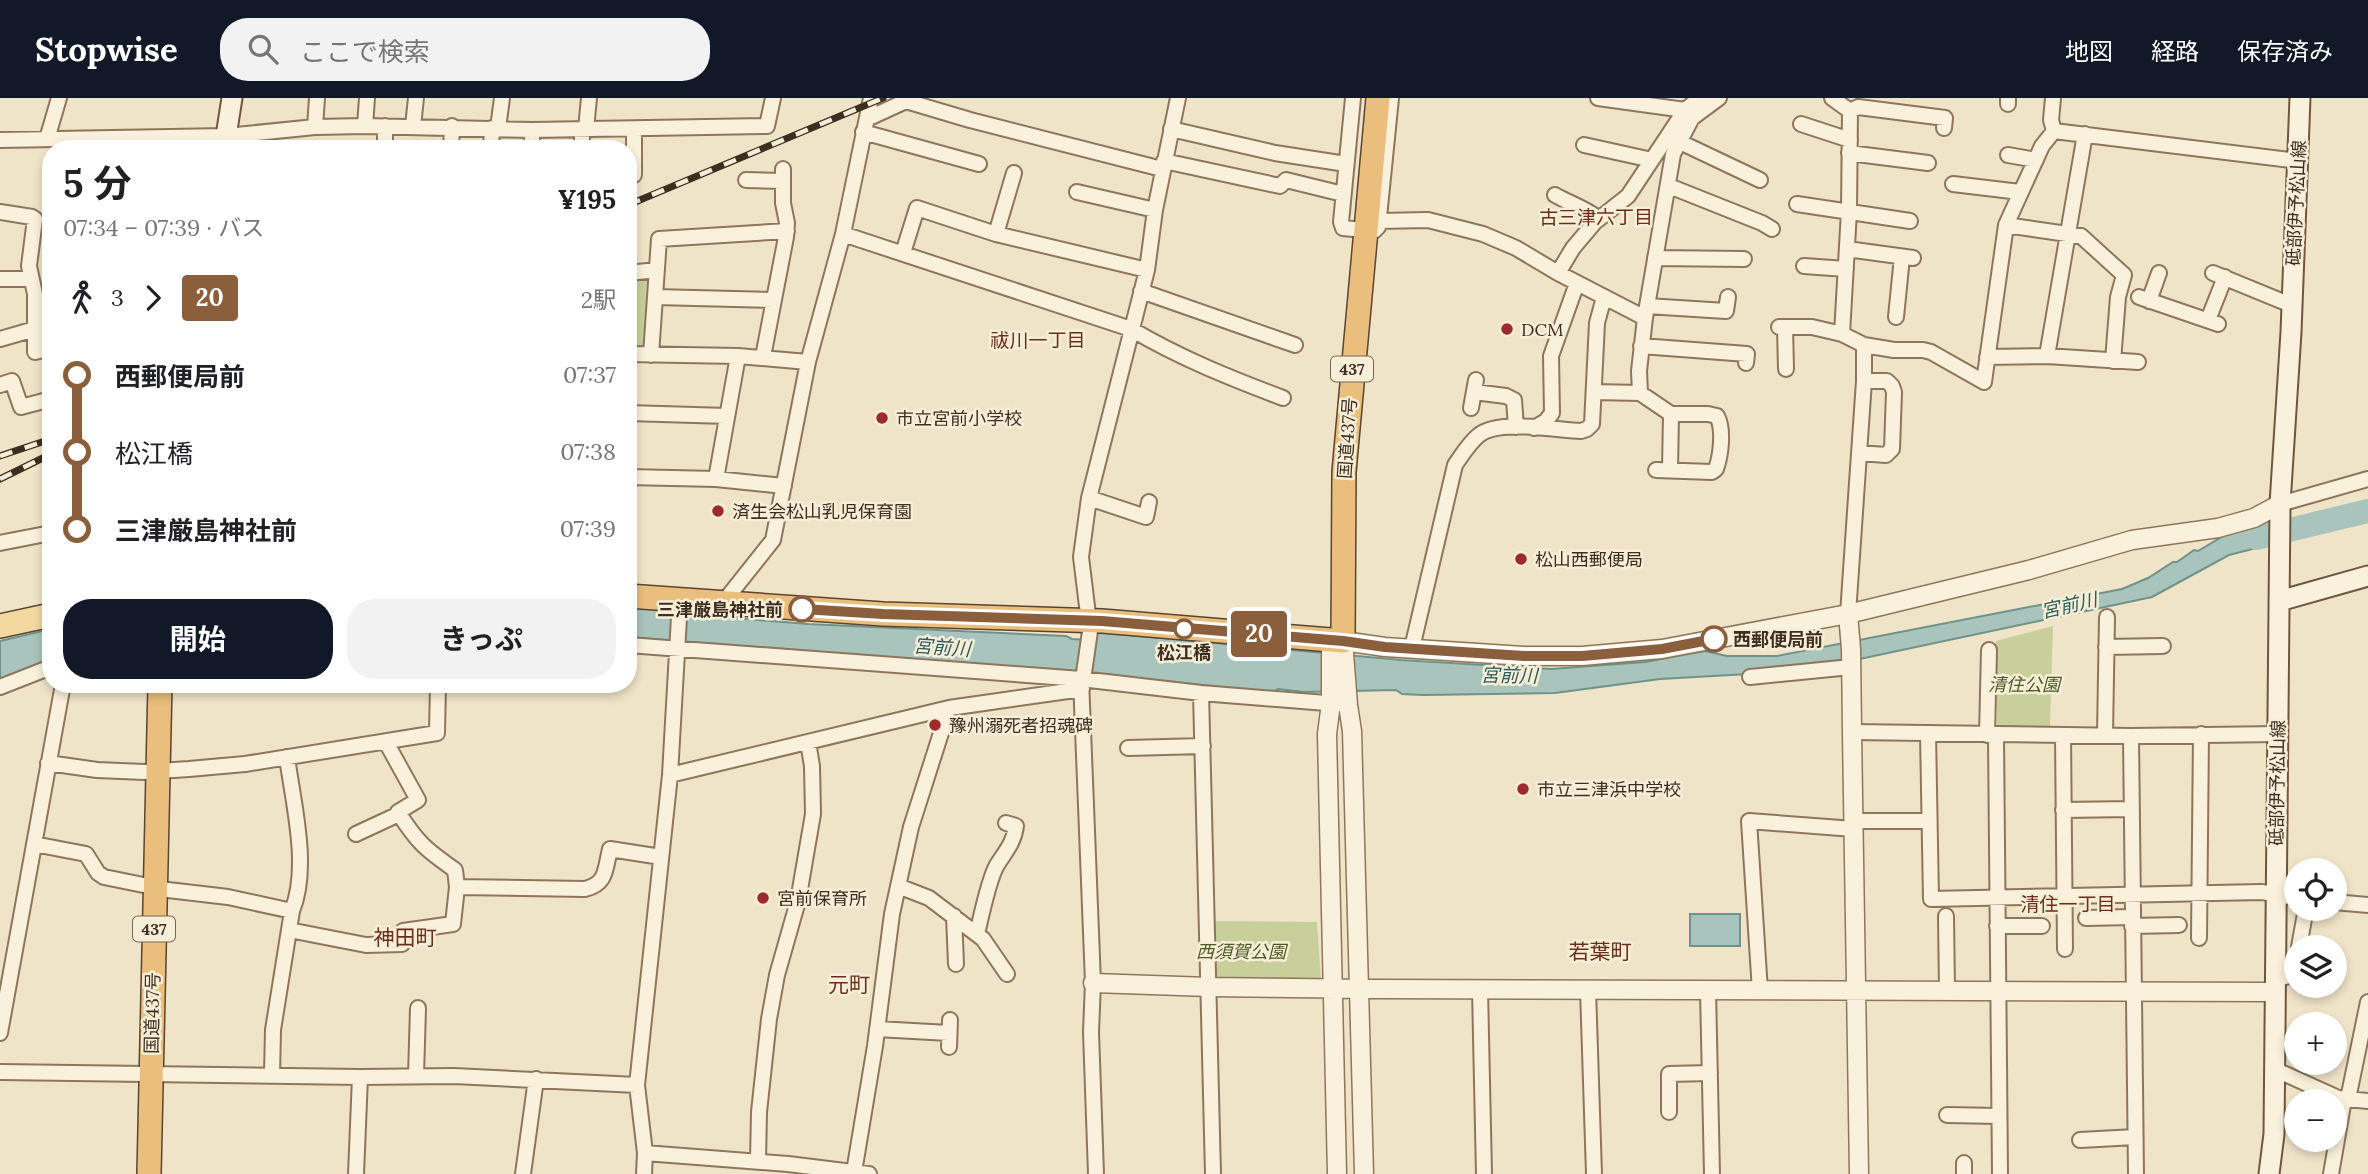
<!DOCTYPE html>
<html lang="ja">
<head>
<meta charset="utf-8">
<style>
	:root { --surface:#fff; --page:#f2f2f2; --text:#202124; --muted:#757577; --accent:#111827 }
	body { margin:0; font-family:Lora,"Noto Sans JP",serif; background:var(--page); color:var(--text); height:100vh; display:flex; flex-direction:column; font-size:26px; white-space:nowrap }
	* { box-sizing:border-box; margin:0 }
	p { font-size:23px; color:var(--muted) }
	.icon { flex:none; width:38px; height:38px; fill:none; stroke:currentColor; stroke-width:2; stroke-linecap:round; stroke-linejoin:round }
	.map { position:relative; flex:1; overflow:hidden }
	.details { position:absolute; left:42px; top:42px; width:595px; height:553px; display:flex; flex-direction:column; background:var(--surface); border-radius:28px; box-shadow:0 4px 10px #0003 }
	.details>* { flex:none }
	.badge { padding:0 14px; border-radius:5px; font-size:24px; line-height:46px }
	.tools { position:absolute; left:2284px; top:760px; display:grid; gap:14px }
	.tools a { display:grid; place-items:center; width:63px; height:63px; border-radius:50%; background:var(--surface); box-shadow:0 4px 10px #0003; font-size:35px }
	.map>.badge { position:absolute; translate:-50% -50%; box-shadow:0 0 0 4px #fff }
	.legs { display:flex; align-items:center; gap:10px; height:77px; padding:0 21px; font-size:23px }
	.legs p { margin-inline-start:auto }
	.headline { display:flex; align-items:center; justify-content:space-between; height:119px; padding:0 21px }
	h1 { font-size:38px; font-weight:700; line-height:52px }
	.button { display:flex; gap:14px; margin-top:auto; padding:14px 21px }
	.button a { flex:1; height:80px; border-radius:28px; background:var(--accent); color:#fff; font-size:28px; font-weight:700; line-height:80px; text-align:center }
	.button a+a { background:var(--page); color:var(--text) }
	ul { padding:0 21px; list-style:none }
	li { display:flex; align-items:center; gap:24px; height:77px; font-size:26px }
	li i { display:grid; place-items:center; width:10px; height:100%; margin:0 9px; background:currentColor }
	li i::after { content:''; width:18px; height:18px; margin:-9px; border:5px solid; border-radius:50%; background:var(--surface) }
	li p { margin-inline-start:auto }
	li:first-child i { background:linear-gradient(#0000 50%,currentColor 0) }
	li:last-child i { background:linear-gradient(currentColor 50%,#0000 0) }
	header { display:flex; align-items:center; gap:42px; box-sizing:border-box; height:98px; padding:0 35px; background:var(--accent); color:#fff }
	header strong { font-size:33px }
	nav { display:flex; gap:38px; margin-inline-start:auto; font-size:24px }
	.search { width:490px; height:63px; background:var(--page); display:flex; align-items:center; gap:18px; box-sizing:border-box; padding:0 24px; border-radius:28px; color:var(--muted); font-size:26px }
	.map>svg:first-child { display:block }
	.green { fill:#c9cf9b }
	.water { fill:#a9c4bc; stroke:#6f938a; stroke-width:2 }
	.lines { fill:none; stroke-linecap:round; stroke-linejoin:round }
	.river { stroke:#a9c4bc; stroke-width:24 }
	.minor-casing { stroke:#8d765c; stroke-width:18 }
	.tertiary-casing { stroke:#8d765c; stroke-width:21 }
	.secondary-casing { stroke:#6f573f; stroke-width:23 }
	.primary-casing { stroke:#5b4430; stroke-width:26 }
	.trunk-casing { stroke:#5b4430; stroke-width:26 }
	.minor { stroke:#faf1dc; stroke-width:14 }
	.tertiary { stroke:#faf1dc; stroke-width:18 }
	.secondary { stroke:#faf1dc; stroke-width:19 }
	.primary { stroke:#f3d9a0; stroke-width:23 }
	.trunk { stroke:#eabe7c; stroke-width:23 }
	.rail-casing { stroke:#3d2e20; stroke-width:7 }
	.rail { stroke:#f7eed8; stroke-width:4.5; stroke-dasharray:13; stroke-linecap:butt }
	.line-1-casing { stroke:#fff; stroke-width:16 }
	.line-1 { stroke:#8b5e3c; stroke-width:10 }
	.poi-dot { fill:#9e2a2b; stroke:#f7eed8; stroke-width:2.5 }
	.stop-1-dot { fill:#fff; stroke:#8b5e3c; stroke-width:3.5 }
	.labels { text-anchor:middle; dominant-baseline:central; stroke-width:5; stroke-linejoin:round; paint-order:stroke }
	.shield { fill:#f7eed8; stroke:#756857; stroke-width:2 }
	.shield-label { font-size:16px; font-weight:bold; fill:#3d2e20 }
	.street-label { font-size:18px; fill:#3d2e20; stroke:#f7eed8 }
	.poi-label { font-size:18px; fill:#3d2e20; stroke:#f7eed8; text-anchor:start }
	.stop-label { font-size:18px; font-weight:bold; fill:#3d2e20; stroke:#f7eed8; text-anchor:end }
	.park-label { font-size:18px; font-style:italic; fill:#4d5a26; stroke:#f7eed8 }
	.neighbourhood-label { font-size:19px; fill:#6b2e1e; stroke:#f7eed8 }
	.water-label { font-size:19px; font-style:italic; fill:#2f5d5a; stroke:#f7eed8 }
	.quarter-label { font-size:21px; fill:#6b2e1e; stroke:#f7eed8 }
</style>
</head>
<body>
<header>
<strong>Stopwise</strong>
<div class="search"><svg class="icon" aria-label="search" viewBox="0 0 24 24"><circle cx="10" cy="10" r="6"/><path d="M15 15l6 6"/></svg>ここで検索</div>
<nav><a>地図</a><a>経路</a><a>保存済み</a></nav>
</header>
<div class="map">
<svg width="2368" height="1076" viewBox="0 0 2368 1076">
	<rect width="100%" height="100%" fill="#f0e4c8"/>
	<path class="green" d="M652 177 647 254 628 253V179Z
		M2053 528 2050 629H1997L1996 543Z
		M1211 823 1317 824 1321 882 1212 884Z"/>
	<path class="water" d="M2271 425 2272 446 2229 457 2152 499 1836 566 1783 574 1660 581 1555 595 1423 597 1402 596 1396 592 1304 594 1278 591 1273 594 1084 575 628 539V510C638 510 648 510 658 512 671 513 684 525 697 517L808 526 1066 538 1072 541 1089 542 1096 534 1401 562 1551 571 1645 564 1705 553 1727 558H1777L2122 491 2148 480 2173 464H2177L2194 452 2198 453 2225 437Z
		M51 531V565L0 581V543Z
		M1690 816H1740V848H1690Z"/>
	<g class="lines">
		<path class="river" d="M2256 440 2368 413"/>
		<defs>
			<path id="minor" d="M1353 0 1341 124 1343 130 1374 133 1378 129 1391 0
				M1598 0 1685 12
				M1832 0 1850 13 1849 113 1842 236 1864 247V283L1848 516
				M2053 0 2051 22 2054 33
				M2008 6V0
				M1850 13 1858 9 1945 20 1944 30
				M869 20 906 3 970 22 1162 71
				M1801 26 1850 42
				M365 28 367 0
				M413 28 416 0
				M315 29 317 0
				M498 30 502 0
				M586 31 589 0
				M1171 31 1275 55 1346 66
				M863 34 979 66
				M47 41 59 0
				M0 42 226 38 315 29 365 28 532 32 767 28 773 0
				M1680 44 1760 82
				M1584 47 1652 62
				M385 51V28
				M451 51 452 28
				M491 51 492 30
				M532 51V32
				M582 51V31
				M1849 55 1928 65
				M2008 57 2036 62
				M1164 63 1280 88 1286 82 1343 96
				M634 77V31
				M746 82 783 83
				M1953 86 2020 94
				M1669 88 1762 125 1772 131
				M1077 94 1155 112
				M1555 97C1571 106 1585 110 1599 121
				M1797 106 1910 123
				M0 114 32 119 35 121 29 168 35 196V254L51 250
				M1379 123 1428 122 1483 136 1516 150 1558 175 1645 220
				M2006 127 2081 138 2124 177 2118 199 2113 263
				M843 136 1131 231C1180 260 1230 280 1283 300
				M996 136 1014 75
				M1847 151 1913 160
				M903 155 917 110 996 136 1147 172
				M1655 160 1744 161
				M1804 168 1846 171
				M628 175 657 172
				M1558 175 1573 150 1595 124 1628 98 1685 12 1700 0
				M2213 175 2291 207
				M0 181H30
				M1141 193 1295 247
				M655 199 774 202
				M2139 199 2218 226
				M2149 203 2159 175
				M1647 208 1726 213 1728 199
				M1896 219 1902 159
				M2208 222 2225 179
				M1779 229H1812L1842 236
				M1785 229 1786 271
				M0 241 35 231
				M1864 247 1894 252H1923L1931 254 1984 284 2006 127 2042 48 2054 33 2298 63
				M1641 248 1747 256 1746 265
				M628 256 738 258 808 264
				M651 257 659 141 787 133
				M2047 258 2085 36
				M763 259 786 139 787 125 783 105V71
				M1987 259 2047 258 2138 264
				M0 287 12 283 21 309 51 301
				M1474 294 1506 298 1514 302 1516 329
				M1594 294 1640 295 1671 316H1708L1717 318C1724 331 1721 357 1716 371L1712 374 1656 372
				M1640 295 1639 273 1645 220 1673 56 1692 20 1719 0
				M1471 310 1476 282
				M628 315 727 318
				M1534 330 1546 323 1552 315 1551 258 1577 185
				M1859 355 1886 357 1892 351 1894 294 1892 288 1887 283H1864
				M1670 372 1671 316
				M628 379 716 381 784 388
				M716 381 738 258
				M1089 400 1146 419 1149 404
				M2280 406 2368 381
				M0 445 51 435
				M722 506 773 442 808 264 843 136 871 0
				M628 547 1081 581 1201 595 1339 606
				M2106 549 2163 548
				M1412 550 1455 367C1462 357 1469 345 1479 337 1498 321 1556 332 1581 333L1587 331 1592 326 1597 225 1604 199
				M1750 579 1851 569
				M0 589 51 569
				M1201 595 1213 1076
				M1852 634 2131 638 2278 636
				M1928 635 1931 801 2262 794 2296 800
				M1987 637 1989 552
				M1996 637 2000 1076
				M2063 637 2065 851
				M2105 637 2107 519
				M2131 638 2136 1076
				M386 644 418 702 398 714C417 744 425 751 455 772L457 789
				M1128 650 1203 648
				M48 665 97 672 144 674 189 671 245 666 437 635 438 586
				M670 677 949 610 1082 591
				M2063 712 2131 711
				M1854 723H1929
				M356 736 399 716
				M34 746 86 756 98 775 104 779 168 792 228 799 292 813
				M898 788 929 800 983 841 1007 876
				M2334 804 2368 807
				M954 818 956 866
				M1946 818 1947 893
				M2086 820 2132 819
				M1997 828H2042
				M2132 828 2179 827
				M289 832 366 847 402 846 403 833 453 826 457 789 585 791C607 786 605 771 610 751L661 759
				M977 836C981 819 989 780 997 767 1005 754 1014 745 1016 728L1006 725
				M2199 840 2201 636
				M2299 849 2306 810
				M2274 882 2289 878 2296 872
				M1480 891 1484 1076
				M1588 891 1594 1076
				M1708 893 1712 1076
				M1760 893 1749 723 1854 731
				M877 931 949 935
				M0 935 63 586
				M949 949 950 922
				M2274 971 2338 1000 2368 1003
				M0 974 360 979 454 978 637 987
				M272 977 273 932 292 813C310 769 293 705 287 659
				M416 978 418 910
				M2348 1001 2368 904
				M1669 1014V976L1710 975
				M1947 1017 1999 1018
				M2080 1042 2135 1039
				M645 1055 788 1066 869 1076
				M758 1063 759 1014 769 921 777 877 798 803 813 716 812 668 808 644
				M1964 1065V1076
				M854 1074 875 948 892 816 911 729 949 610
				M356 1076 360 979
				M523 1076 536 981
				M644 1076 645 1055 637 987 670 677 680 502
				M1096 1076 1091 934 1093 885 1081 581 1084 575 1090 533 1081 459 1089 400 1147 172 1155 112 1178 0
				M2331 1076 2344 1001"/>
			<path id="tertiary" d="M1848 516 1851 551 1852 634 1859 1076
				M1331 542V605L1327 636 1337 1076
				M1093 885 1209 889 1380 891 2274 894
				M1364 1076 1352 633 1348 607 1343 543 1385 549 1524 558H1582L1662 551 1848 516 2029 472 2132 442 2218 430 2254 420 2280 406"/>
			<path id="secondary" d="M224 51 232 0
				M2279 503 2368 478
				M2269 1076 2274 1036 2280 406 2291 234 2300 0"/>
			<path id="primary" d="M0 528 51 517"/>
			<path id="trunk" d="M628 498 883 516 1102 523 1343 543 1344 374 1378 0
				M149 1076 160 586"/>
		</defs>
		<use href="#minor" class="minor-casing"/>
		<use href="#tertiary" class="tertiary-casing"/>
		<use href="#secondary" class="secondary-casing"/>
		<use href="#primary" class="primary-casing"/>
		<use href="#trunk" class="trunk-casing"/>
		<use href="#minor" class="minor"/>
		<use href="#tertiary" class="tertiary"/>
		<use href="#secondary" class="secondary"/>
		<use href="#primary" class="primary"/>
		<use href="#trunk" class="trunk"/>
		<defs>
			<path id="rail" d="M628 107 883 0
				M0 358 51 341
				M0 381 51 356"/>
		</defs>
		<use href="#rail" class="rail-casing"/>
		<use href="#rail" class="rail"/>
	</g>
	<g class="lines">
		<defs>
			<path id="line-1" d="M802 511 883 516 1102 523 1343 543 1385 549 1524 558H1582L1662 551 1714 541"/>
		</defs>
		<use href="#line-1" class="line-1-casing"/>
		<use href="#line-1" class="line-1"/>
	</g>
	<g class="poi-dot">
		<circle cx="1507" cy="231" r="7"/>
		<circle cx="882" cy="320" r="7"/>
		<circle cx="718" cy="413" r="7"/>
		<circle cx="1521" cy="461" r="7"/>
		<circle cx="935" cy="627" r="7"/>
		<circle cx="1523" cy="691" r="7"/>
		<circle cx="763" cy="800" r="7"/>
	</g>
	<g class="stop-1-dot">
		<circle cx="802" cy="511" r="12"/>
		<circle cx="1184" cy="531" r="9"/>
		<circle cx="1714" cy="541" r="12"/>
	</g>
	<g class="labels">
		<g class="shield">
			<rect x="1331" y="258.5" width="42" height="25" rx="5"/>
			<rect x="133" y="818.5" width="42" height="25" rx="5"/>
		</g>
		<g class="shield-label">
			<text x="1352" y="271">437</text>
			<text x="154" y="831">437</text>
		</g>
		<g class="street-label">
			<text transform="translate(2296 105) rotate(-87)">砥部伊予松山線</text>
			<text transform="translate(1347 340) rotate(-86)">国道437号</text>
			<text transform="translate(2277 685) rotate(-89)">砥部伊予松山線</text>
			<text transform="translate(152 915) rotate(-89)">国道437号</text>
		</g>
		<g class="poi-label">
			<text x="1521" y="231">DCM</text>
			<text x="896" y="320">市立宮前小学校</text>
			<text x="732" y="413">済生会松山乳児保育園</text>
			<text x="1535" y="461">松山西郵便局</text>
			<text x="949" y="627">豫州溺死者招魂碑</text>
			<text x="1537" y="691">市立三津浜中学校</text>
			<text x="777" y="800">宮前保育所</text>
		</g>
		<g class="stop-label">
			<text x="783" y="511">三津厳島神社前</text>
			<text x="1733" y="541" text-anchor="start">西郵便局前</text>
			<text x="1184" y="554" text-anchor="middle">松江橋</text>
		</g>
		<g class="park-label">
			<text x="2024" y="586">清住公園</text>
			<text x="1241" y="853">西須賀公園</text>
		</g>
		<g class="neighbourhood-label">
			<text x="1596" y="119">古三津六丁目</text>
			<text x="1038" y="242">祓川一丁目</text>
			<text x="2068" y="806">清住一丁目</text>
		</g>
		<g class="water-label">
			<text transform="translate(2069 507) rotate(-13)">宮前川</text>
			<text transform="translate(942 549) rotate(4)">宮前川</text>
			<text transform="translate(1509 577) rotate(1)">宮前川</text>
		</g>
		<g class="quarter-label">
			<text x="405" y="839">神田町</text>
			<text x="1600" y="853">若葉町</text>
			<text x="849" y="886">元町</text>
		</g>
	</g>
</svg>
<div class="tools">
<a><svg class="icon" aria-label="locate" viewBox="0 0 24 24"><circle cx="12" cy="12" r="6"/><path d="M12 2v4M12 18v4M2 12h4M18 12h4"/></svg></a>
<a><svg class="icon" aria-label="layers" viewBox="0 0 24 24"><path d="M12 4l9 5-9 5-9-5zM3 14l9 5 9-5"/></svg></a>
<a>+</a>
<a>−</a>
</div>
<b class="badge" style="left:1259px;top:536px;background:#8b5e3c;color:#fff">20</b>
<section class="details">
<div class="headline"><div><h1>5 分</h1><p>07:34 – 07:39 · バス</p></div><b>¥195</b></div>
<div class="legs"><svg class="icon" aria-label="walk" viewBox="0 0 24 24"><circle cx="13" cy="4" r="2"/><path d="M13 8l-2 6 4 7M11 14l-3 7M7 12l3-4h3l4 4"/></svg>3<svg class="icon" aria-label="forward" viewBox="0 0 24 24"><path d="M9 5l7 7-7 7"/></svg><b class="badge" style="background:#8b5e3c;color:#fff">20</b><p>2駅</p></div>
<ul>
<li><i style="color:#8b5e3c"></i><b>西郵便局前</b><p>07:37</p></li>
<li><i style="color:#8b5e3c"></i><span>松江橋</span><p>07:38</p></li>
<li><i style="color:#8b5e3c"></i><b>三津厳島神社前</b><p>07:39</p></li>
</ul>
<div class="button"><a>開始</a><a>きっぷ</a></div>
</section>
</div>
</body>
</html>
